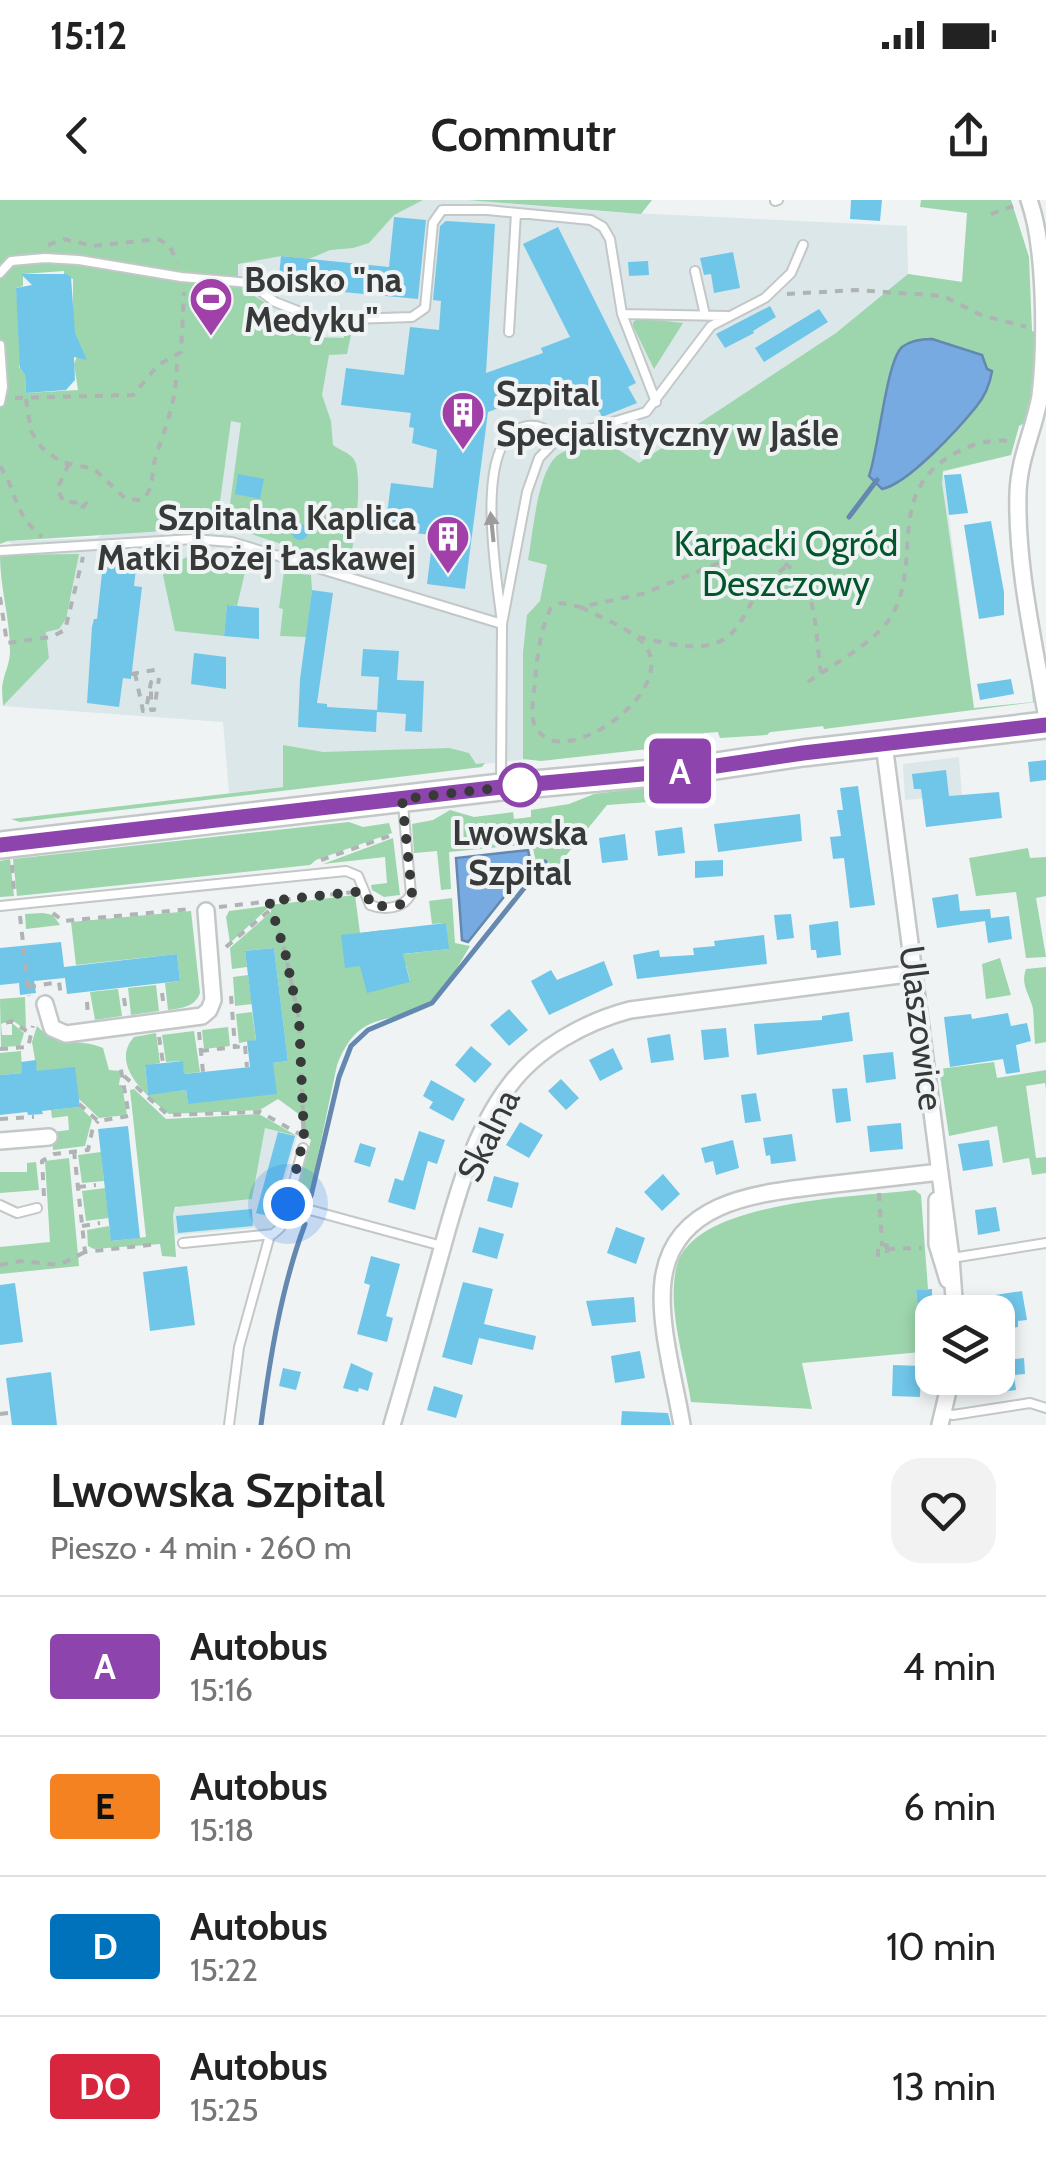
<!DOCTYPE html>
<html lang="pl">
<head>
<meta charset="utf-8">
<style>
	:root { --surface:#fff; --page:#f2f2f2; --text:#222; --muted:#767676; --line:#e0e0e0 }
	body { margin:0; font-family:Cabin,sans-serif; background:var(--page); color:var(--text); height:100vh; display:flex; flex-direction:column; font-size:38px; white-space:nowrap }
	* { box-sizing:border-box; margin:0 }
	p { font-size:32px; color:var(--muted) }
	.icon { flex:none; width:55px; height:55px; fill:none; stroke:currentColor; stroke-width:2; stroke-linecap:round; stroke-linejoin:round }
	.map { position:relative; height:1225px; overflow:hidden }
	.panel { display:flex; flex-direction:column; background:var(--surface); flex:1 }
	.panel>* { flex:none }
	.badge { padding:0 20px; border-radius:8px; font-size:35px; line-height:65px }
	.tools { position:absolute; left:915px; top:1095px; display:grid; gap:20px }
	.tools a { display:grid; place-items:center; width:100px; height:100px; border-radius:20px; background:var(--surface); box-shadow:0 5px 15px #0003; font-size:50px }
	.you { position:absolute; width:50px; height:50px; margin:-25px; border:8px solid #fff; border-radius:50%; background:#1a73e8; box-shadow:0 0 0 15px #1a73e833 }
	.map>.badge { position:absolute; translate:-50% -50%; box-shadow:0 0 0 5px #fff }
	.round { display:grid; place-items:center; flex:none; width:105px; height:105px; border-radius:30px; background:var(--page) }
	.head { display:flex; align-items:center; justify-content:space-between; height:170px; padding:0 50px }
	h1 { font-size:48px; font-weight:600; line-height:75px }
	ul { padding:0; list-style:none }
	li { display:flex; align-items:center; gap:30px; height:140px; padding:0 50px; border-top:2px solid var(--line) }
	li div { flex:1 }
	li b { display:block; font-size:38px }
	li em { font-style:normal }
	li .badge { min-width:110px; font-weight:700; text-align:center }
	.status { display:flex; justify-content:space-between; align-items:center; height:70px; padding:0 50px; background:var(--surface); direction:ltr }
	.status svg { height:28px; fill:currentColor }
	header { display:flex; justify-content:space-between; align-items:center; height:130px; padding:0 50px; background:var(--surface); font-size:45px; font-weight:600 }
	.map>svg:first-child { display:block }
	.built { fill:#dbe7e8 }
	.green { fill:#9dd5ad; fill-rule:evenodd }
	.water { fill:#77aae1; stroke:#6488af; stroke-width:2.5 }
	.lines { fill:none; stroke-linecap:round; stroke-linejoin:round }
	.stream { stroke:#6488af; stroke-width:5 }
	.building { fill:#70c6e9 }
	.service-casing { stroke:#c3c7c7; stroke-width:12 }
	.minor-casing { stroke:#c3c7c7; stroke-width:20 }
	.primary-casing { stroke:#c3c7c7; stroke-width:30 }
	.path { stroke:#b0b3b4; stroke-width:4; stroke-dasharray:8 8; stroke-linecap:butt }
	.service { stroke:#fff; stroke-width:8 }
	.minor { stroke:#fff; stroke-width:15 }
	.primary { stroke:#fff; stroke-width:25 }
	.oneway { fill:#9c9c9c }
	.line-casing { stroke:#fff; stroke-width:22 }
	.line { stroke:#8e44ad; stroke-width:15 }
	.walk { stroke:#383a3a; stroke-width:10; stroke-dasharray:0 18 }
	.stop-dot { fill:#fff; stroke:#8e44ad; stroke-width:5 }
	.labels { text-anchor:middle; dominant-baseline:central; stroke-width:8; stroke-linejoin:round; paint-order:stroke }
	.poi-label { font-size:35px; font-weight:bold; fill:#383a3a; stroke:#eff3f4; text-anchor:start }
	.park-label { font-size:35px; fill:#03562b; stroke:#eff3f4 }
	.stop-label { font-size:35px; font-weight:bold; fill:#383a3a; stroke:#eff3f4 }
	.street-label { font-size:35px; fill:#383a3a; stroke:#eff3f4 }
</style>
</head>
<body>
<div class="status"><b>15:12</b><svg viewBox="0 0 49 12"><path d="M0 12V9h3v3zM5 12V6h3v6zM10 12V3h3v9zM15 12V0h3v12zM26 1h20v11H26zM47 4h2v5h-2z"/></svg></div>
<header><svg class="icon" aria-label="back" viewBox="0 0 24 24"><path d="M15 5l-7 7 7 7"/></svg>Commutr<svg class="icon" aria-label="share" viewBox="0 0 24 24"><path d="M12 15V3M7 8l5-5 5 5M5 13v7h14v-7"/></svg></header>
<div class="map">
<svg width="1046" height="1225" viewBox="0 0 1046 1225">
	<rect width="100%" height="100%" fill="#eff3f4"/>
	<path class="built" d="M241 0H467L611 12 907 26 908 74 963 82 1032 126 1030 184 1011 255 943 272 974 509 720 538 718 532 704 533V539L229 593 223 522 3 506 49 458 42 399 14 354V345L7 341 97 338 226 259 234 184Z
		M959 557 962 595 905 600 903 564Z
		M265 927 297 936 273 1025 266 1031 254 1028 175 1035 173 1011 180 1005 252 999Z"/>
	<path class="green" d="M0 0H423L394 15 369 43 353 48 330 50 309 59 281 56 238 64V86L264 102 265 119 309 137 344 138 345 125H353L347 154 329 155 322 195 331 221 333 245C339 250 348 252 353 258 364 270 355 346 349 362L342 364 227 326 241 223 231 221 217 323 171 324 165 331 8 341 0 344ZM64 71V76L73 79V142L81 147 74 164 78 190 26 193 25 175 19 167 22 162 16 88 23 86V74Z
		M467 0H652L641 14Z
		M921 0H1011L1029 57 1032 131 1039 133 1035 185 1026 222 1019 226 1011 255 943 271 942 283 974 508 1033 502 1030 468 1036 502 824 529 823 526 770 532 767 535 720 538 718 532 704 533 702 543 541 561 523 559V453L527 415 540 401 547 365 528 360C533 335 537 271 558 255 570 247 589 244 602 239L639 263 836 133 908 74 962 82 967 13 920 7Z
		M639 118 683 123 654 169 633 126V122Z
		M233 349 249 355 237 406 227 405 224 436 175 431 163 375C180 359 194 348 218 357L217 371 222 373Z
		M79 354 66 419 59 429 46 432 49 458 3 506C3 499 1 489 3 482 5 471 10 463 10 451 10 417 0 389 0 355Z
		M284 372 311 375 312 390 306 437 280 436 283 409 279 408Z
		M283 545 323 552 449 548 469 553 476 564 485 563 482 567 20 622 11 619 283 587Z
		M652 587 649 602 607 605 551 674 549 663 544 659 539 664 536 662 532 644 449 652 451 689 441 690 437 651 414 653 412 624 433 620 450 610 474 617 513 612 514 619 531 617V610L569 604 594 594Z
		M349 622 363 627 389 623 392 633 316 660 310 665 17 696 13 659Z
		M393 638 400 695 384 697 372 690 371 685 387 683 385 657 323 664Z
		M1028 648 1030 658 1046 657V696L1036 698 1046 757 1026 758 1016 692 976 696 969 658Z
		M10 659 14 696 0 697V661Z
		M355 695 360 733 383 730 387 756 448 749 446 723 432 724 429 701 452 698 455 743 470 746C459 764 447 789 429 802 389 829 360 806 337 865L308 1003 300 996 298 987 311 940 302 933 300 915 278 899 260 910 169 914C148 897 109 865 134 837L156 833 160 863 145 866 148 894 186 890 188 904 273 863 288 861 274 748 245 751 247 767 232 769 230 748 271 712 270 705ZM406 765 410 781 367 792 391 769Z
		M267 706V709L230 743 226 717 229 711Z
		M191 711 200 793C195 807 182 808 168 810L165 783 180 781 177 754 76 765 71 722Z
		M43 713 53 715 60 725 26 729 25 714Z
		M1000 758 1011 795 986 799 982 764Z
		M1046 767V842L1035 844C1034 832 1034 820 1033 809 1030 794 1020 786 1026 769Z
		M248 775 252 804 235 806 233 777Z
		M156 785 159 811 131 815 128 788Z
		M118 789 122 816 95 820 90 792Z
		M25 797 26 830 12 820 1 824 2 835H12V823L24 833 20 846 1 847 0 799Z
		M252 812 256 840 239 843 236 814Z
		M37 826C56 847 80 838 103 848L109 870 121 871 119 885H122L127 915 99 918 79 899 37 871 32 842Z
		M228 827 230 846 204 849 202 830Z
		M194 831 200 872 184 874 182 861 166 862 162 835Z
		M21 851 22 873 0 875V853Z
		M994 862 997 878 1046 870V890L1045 883 1026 886 1036 958 1046 957V973L1032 975 1029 958 1003 963 997 926 949 936 939 869Z
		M134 889 166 919 259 914 297 936 265 928 252 999 175 1007 173 1015 176 1057 162 1056 160 1044 94 1049 88 1046 87 1030 109 1026 112 1041 146 1037 130 890Z
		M80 907 92 919 85 946 53 950 52 932 69 930 68 916 52 918 51 910Z
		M101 952 104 981 82 983 78 955Z
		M69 958 79 1066 0 1074V1047L50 1042 45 961Z
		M36 962 39 990 0 993V972H27V963Z
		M105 988 109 1018 86 1021 82 991Z
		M915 990 921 995 928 1089 916 1091 920 1132H932V1151L802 1163 812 1209 691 1202C685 1160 666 1107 677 1065 695 1000 859 997 915 990Z"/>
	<path class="water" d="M932 139 982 155 987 169 992 171C990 184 985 196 976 207 959 228 908 284 882 289L869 276C879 248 886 162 902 147 911 140 921 139 932 139Z
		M528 650 531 663 468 742 462 740 456 658Z"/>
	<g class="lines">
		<path class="stream" d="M849 317 877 280
			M311 996 339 877 351 846 368 830 432 803 545 662
			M261 1225C270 1158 281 1088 305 1024"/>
	</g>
	<path class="building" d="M851 0H882L880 21 850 19Z
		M394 17 426 20 418 99 278 86 281 56 389 67Z
		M446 21 495 24 486 173 543 153 541 148 570 137 523 44 558 27 636 183 628 187 637 203 602 217 588 188 564 197 560 186 488 212 465 389 427 384 433 335 385 330 391 283 433 288 437 250 412 243 414 228 409 227 411 213 341 205 346 168 404 175 410 127 439 130 441 101 433 100 440 26Z
		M733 52 740 88 714 93 711 74 704 75 700 58Z
		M648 61 649 75 629 76 628 62Z
		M21 74H67L71 77 75 133 87 160 74 157 75 180 66 190 26 193 25 175 20 168 16 88 32 85Z
		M770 106 776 117 753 131 754 133 725 148 716 134Z
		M819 109 828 122 764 162 755 148Z
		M238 274 264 279 260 299 235 294Z
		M961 274 968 313 949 315 944 275Z
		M991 321 1004 392V415L979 419 964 325Z
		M292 332a8 8 0 1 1 16 0a8 8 0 1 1-16 0Z
		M103 364 136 368 134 386 142 387 131 479 123 478 119 507 87 503 92 427 94 419H97Z
		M312 390 333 393 317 503 327 504V507L377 510 376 532 298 527 300 479Z
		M227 405 259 408V439L224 436Z
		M363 449 399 451 397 480 424 481 422 532 405 531 406 514 377 512 379 477 361 476Z
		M194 453 226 457V489L191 484Z
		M1011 479 1014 494 980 500 977 484Z
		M1046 560V580L1030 582 1028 562Z
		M946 570 949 596 999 592 1002 618 926 627 921 589H914L912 574Z
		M858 586 875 705 850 708 844 658 833 659 830 637 841 636 837 610H843L840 588Z
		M800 614 802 641 718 652 714 624Z
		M682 627 685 653 658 656 655 631Z
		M625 634 628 660 602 663 599 638Z
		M723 660V676L695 678V661Z
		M958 694 960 711 990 709 991 718 1009 716 1012 739 988 743 985 721 937 728 932 698Z
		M791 714 794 738 777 740 774 715Z
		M838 721 841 755 817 758 816 750H811L809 725Z
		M446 723 449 749 403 754 410 782 367 793 360 766 345 768 341 735Z
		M764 735 767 764 637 779 633 755 659 750 660 757 694 755 693 748 715 746 714 741Z
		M61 742 64 767 177 754 180 781 67 794 65 778 34 781 36 793 20 795 19 783 0 785V748Z
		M274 748 288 861 273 863 277 894 188 904 186 890 148 895 145 865 183 861 184 874 250 867 247 841 256 840 245 751Z
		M604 761 613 785 549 815 531 781 551 770 557 780Z
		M509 809 528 830 509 846 490 825Z
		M849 812 853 841 757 855 754 824 822 820V816Z
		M1008 813 1011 826 1027 823 1031 841 1016 845 1020 872 1006 874 1003 859 950 867 944 817 971 814 972 819Z
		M726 828 729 857 704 860 701 830Z
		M670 834 674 860 651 863 647 838Z
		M471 846 492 864 475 883 455 865Z
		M613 848 623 869 600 881 589 860Z
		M893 852 896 879 866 883 863 855Z
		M36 860 37 871 75 867 80 907 42 911 43 914 28 915 27 912 0 915V875L22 873 21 862Z
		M561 879 579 898 566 910 548 891Z
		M431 880 465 899 453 921 429 908 433 902 423 896Z
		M847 888 851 921 836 923 832 889Z
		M756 893 761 921 745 923 741 895Z
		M520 922 543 935 529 958 506 945Z
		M901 923 903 949 870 952 867 926Z
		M128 926 140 1038 111 1041 98 929Z
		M419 931 445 940 437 964 428 961 415 1010 388 1002 395 978 403 981Z
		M278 932 295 936 272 1017 256 1013Z
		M792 934 796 961 771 964 770 955 766 956 763 938Z
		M733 940 739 968 716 975 713 961 705 963 701 948Z
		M989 940 993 966 963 971 958 944Z
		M360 943 376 948 370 967 354 962Z
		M663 974 680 994 662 1011 644 992Z
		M494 976 519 983 512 1008 487 1001Z
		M996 1007 1000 1031 978 1035 975 1010Z
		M252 1009 253 1026 178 1033 176 1016Z
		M479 1027 504 1034 497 1059 472 1052Z
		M616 1027 645 1038 636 1064 607 1053Z
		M371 1056 400 1064 386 1116 393 1118 387 1142 357 1134 370 1085 364 1083Z
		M187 1066 195 1125 150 1131 143 1072Z
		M463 1082 493 1089 484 1124 536 1136 533 1150 479 1138 472 1165 442 1157Z
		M15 1083 23 1142 0 1145V1085Z
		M932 1089V1155H922L916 1090Z
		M1022 1091 1027 1120 1018 1121V1127L998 1130 995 1095Z
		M634 1097 636 1122 592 1126 586 1101Z
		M640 1151 645 1178 615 1183 611 1156Z
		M1024 1158 1025 1174 1014 1175 1016 1190 992 1193 991 1178H998V1161Z
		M351 1163 373 1173 368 1191 359 1188 358 1192 343 1188Z
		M893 1165 921 1166 920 1197 892 1196Z
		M283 1168 301 1172 296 1190 279 1186Z
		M51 1172 57 1225H12L6 1178Z
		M434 1186 463 1195 456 1218 427 1210Z
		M622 1211 668 1213 671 1225H621Z"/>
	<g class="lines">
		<defs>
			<path id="service" d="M775 1 778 0
				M695 71 705 115
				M0 73 11 61 45 58 79 60 181 77 250 83 275 102 321 120 412 117 425 108 433 23 442 10H487L591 20 603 27 610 39 622 114 656 202
				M622 114 727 116
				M509 132 516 13
				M0 145 3 187 0 202
				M0 351 193 339 232 342 502 424C498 383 471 242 523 227 538 223 547 229 557 239
				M501 583 502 424 527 292 539 258 557 239 646 212 711 126 765 98 791 73 803 45
				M0 706 346 671 358 676 370 705C385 711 404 708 411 694L403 605
				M288 1004 303 948
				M0 1005 17 1013 37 1008
				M183 1043 273 1034 280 1028 288 1004 442 1046
				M952 1058 1046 1043
				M943 1213 953 1215 1030 1203 1046 1208
				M229 1225 239 1147 270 1035"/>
			<path id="minor" d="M1029 0C1046 47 1046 145 1040 196 1034 230 1019 258 1018 293 1016 366 1034 442 1046 513
				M884 544 951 1058 955 1112
				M45 804 52 828 66 834 202 816 209 810 213 800 206 711
				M0 941 49 937
				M937 1000V1044L948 1080
				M392 1225C408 1171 423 1117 438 1063 455 1003 471 936 509 886 537 848 585 822 630 810L915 773
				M682 1225C675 1182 658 1124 663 1081 673 999 761 993 826 985 864 981 902 976 940 972
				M940 1225 951 1178"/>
			<path id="primary" d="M0 645 501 587 696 569 803 553 1046 525"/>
		</defs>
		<use href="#service" class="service-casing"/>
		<use href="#minor" class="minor-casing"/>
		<use href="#primary" class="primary-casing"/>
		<path class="path" d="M991 14 1013 6
			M48 45 64 39 93 46 158 39 170 46 177 63
			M787 94 856 90 943 96 981 115 1026 127
			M15 198 133 195 158 165 181 152 184 92
			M26 199 31 231 42 248 61 262 94 269 126 299 142 300C156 287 150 273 156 256 169 216 177 200 177 156
			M69 264 57 289 64 302 86 303 83 307 74 303
			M0 266C20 297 11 310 42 337
			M0 397 7 443 51 437 65 430 83 357
			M581 407C600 418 634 429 646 447 679 495 549 582 533 520 531 509 534 494 535 482 537 458 540 429 551 408L561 403 581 407 642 394 751 350C772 349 801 372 808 392 817 416 817 447 821 473
			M638 437C666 443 707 456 731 434 744 421 750 401 762 387 768 379 779 373 786 366
			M135 473 143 511 146 510 151 482V510H154L159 478
			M131 474 160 469
			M808 482C833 464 878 441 892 415 923 360 885 294 952 255 970 244 990 239 1011 241
			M321 660 392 635
			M12 665 14 690
			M269 701 285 752 299 819 304 937
			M219 707 354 692
			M53 713 63 721 190 709
			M20 716 29 796
			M226 747 270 710
			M28 787 59 782 61 796
			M162 793 164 807
			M231 796 235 847 248 846
			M124 798 126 812
			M87 802 88 817
			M6 823 11 821 31 834
			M199 832 203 872
			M159 837 163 863
			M245 846 247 867
			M0 849 28 847 33 826
			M201 851 235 847
			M124 876 168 915 260 912 303 936
			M79 904 98 921 129 916 120 864
			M0 919 34 917
			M74 951 85 1052 158 1044
			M78 987 96 985
			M879 993 882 1046
			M44 996 42 961 54 954 88 950 93 927 98 921
			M82 1026 100 1023
			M887 1045V1054L878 1055V1046Z
			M887 1049 922 1048
			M0 1065 21 1061 59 1065 85 1052
			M0 1214 15 1212"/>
		<use href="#service" class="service"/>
		<use href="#minor" class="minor"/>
		<use href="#primary" class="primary"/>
	</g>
	<defs><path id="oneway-solid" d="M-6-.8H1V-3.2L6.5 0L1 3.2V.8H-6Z" transform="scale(2.5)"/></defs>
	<use class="oneway" href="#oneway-solid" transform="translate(492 327) rotate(-96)"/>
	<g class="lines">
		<defs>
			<path id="line" d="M0 645 501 587 696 569 803 553 1046 525"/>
		</defs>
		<use href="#line" class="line-casing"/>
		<use href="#line" class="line"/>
		<path class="walk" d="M288 1004 304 937 299 819 285 752 269 701 364 691 373 707 404 704 412 694 402 599 532 584 520 585"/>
	</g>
	<defs>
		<symbol id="stadium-pin" viewBox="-11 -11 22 30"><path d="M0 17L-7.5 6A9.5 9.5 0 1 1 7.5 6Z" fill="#a040a8" stroke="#eff3f4"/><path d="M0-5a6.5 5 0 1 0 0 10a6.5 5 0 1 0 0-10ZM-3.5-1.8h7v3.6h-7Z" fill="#fff"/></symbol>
		<symbol id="building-pin" viewBox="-11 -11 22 30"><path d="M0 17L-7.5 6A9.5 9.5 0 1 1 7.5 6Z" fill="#a040a8" stroke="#eff3f4"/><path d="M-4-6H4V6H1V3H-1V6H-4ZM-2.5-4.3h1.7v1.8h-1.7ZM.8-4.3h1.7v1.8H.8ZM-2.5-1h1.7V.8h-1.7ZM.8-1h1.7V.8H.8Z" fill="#fff"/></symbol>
	</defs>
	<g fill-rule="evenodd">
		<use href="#stadium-pin" x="186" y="74" width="50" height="68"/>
		<use href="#building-pin" x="438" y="188" width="50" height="68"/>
		<use href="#building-pin" x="423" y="312" width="50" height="68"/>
	</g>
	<circle class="stop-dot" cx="520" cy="585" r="20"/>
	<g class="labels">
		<g class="poi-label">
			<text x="244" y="79">Boisko "na<tspan x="244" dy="40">Medyku"</tspan></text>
			<text x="496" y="193">Szpital<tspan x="496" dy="40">Specjalistyczny w Jaśle</tspan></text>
			<text x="416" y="317" text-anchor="end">Szpitalna Kaplica<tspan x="416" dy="40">Matki Bożej Łaskawej</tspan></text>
		</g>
		<g class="park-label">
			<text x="786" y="343">Karpacki Ogród<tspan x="786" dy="40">Deszczowy</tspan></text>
		</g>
		<g class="stop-label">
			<text x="520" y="632">Lwowska<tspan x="520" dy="40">Szpital</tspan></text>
		</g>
		<g class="street-label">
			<text transform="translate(922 828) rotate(83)">Ulaszowice</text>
			<text transform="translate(488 935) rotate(-64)">Skalna</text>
		</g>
	</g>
</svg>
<div class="tools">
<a><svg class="icon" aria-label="layers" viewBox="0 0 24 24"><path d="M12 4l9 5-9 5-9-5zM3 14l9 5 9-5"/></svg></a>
</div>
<div class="you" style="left:288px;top:1004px"></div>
<b class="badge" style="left:680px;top:571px;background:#8e44ad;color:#fff">A</b>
</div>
<section class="panel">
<div class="head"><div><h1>Lwowska Szpital</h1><p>Pieszo · 4 min · 260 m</p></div><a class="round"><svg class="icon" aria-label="heart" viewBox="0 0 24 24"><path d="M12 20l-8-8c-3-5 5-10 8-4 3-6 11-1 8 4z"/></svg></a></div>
<ul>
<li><span class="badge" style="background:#8e44ad;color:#fff">A</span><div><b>Autobus</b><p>15:16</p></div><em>4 min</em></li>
<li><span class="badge" style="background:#f58220;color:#111">E</span><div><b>Autobus</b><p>15:18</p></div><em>6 min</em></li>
<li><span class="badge" style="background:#0072bc;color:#fff">D</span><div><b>Autobus</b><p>15:22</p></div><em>10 min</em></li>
<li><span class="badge" style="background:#d7263d;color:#fff">DO</span><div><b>Autobus</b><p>15:25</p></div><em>13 min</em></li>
</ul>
</section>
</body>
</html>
